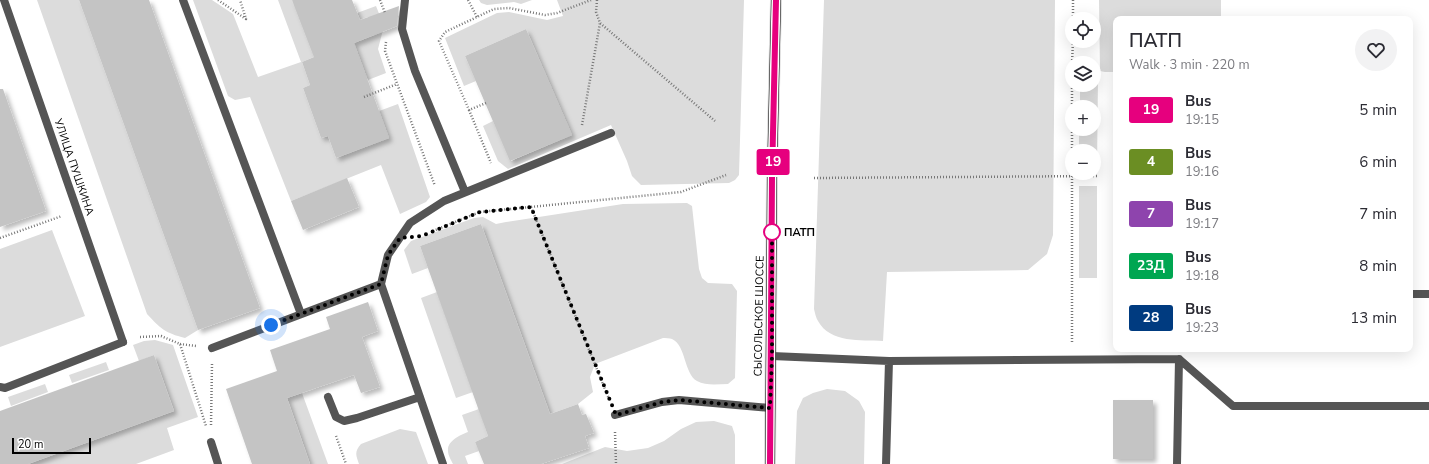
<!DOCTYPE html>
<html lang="en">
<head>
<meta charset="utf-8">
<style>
	:root { --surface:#fff; --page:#f2f2f3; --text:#2b2b33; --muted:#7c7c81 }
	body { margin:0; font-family:"Nunito Sans",sans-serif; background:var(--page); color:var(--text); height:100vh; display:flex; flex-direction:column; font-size:15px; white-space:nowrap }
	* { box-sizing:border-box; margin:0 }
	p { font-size:13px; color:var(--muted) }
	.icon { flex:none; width:22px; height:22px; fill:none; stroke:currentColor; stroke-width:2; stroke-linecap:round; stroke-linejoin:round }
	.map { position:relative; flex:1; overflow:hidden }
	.side { position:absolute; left:1113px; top:16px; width:300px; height:336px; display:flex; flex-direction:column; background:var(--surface); border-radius:8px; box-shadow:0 4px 16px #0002 }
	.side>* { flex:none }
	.badge { padding:0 8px; border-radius:3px; font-size:14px; line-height:26px }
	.tools { position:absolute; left:1065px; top:12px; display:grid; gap:8px }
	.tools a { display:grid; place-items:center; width:36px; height:36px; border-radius:50%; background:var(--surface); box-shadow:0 4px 16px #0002; font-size:20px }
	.scale { position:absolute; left:12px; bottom:10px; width:79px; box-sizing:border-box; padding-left:4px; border:2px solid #000; border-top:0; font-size:11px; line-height:14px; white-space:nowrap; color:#000; -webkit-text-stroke:3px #fff; paint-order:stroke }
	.you { position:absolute; width:20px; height:20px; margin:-10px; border:3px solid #fff; border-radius:50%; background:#1a73e8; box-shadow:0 0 0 6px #1a73e833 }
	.map>.badge { position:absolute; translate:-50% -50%; box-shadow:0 0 0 2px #fff }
	.round { display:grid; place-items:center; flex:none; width:42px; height:42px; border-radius:21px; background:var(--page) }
	.overview { display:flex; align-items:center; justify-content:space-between; height:68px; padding:0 16px }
	h1 { font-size:19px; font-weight:600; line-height:30px }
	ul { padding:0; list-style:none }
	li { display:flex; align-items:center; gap:12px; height:52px; padding:0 16px }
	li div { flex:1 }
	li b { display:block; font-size:15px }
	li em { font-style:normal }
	li .badge { min-width:44px; font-weight:700; text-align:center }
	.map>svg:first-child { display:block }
	.green { fill:#dcdcdc }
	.building { fill:#c4c4c4; filter:url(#shadow) }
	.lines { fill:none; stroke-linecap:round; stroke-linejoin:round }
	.primary-casing { stroke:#dbdbdb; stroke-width:12 }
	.path { stroke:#777; stroke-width:2.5; stroke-dasharray:1 2; stroke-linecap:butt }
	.lane { stroke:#555; stroke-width:8 }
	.street { stroke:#555; stroke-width:8 }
	.primary { stroke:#000; stroke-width:10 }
	.line-casing { stroke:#fff; stroke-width:9 }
	.line { stroke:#e6007e; stroke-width:6 }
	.walk { stroke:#000; stroke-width:4; stroke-dasharray:0 7.2 }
	.stop-dot { fill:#fff; stroke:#e6007e; stroke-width:2 }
	.labels { text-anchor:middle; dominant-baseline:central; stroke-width:3.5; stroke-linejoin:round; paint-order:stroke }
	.street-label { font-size:11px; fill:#000; stroke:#fff }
	.stop-label { font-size:11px; font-weight:bold; fill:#000; stroke:#fff; text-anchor:start }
</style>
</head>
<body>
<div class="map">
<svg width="1429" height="464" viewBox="0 0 1429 464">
	<defs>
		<filter id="shadow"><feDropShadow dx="3.5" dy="3.5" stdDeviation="2" flood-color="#0004"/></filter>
	</defs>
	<rect width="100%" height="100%" fill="#fff"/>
	<path class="green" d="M37 0H79L198 330 185 338C165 333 160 328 147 314Z
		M193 0H212L233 14 258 77 301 62 278 0H292L321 54 302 62 310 85 303 88 321 138 328 136 336 158 388 138 371 114 398 104 430 197 426 202 400 214 381 165 291 201 250 97 235 100 228 96Z
		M479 0H532L521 4 514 2 487 5 481 3Z
		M557 0H744L739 175 735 180 729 183 641 185 632 176 627 161 611 125 508 169 498 161 483 126 493 121 511 161 571 135 526 29 465 56 476 81 464 86 445 38 497 13 509 12 547 20 563 16Z
		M824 0H1055L1053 235 1047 254 1028 270 887 272 883 341C861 340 830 343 818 321 816 318 815 313 814 309Z
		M1099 0H1221V19H1116V72H1105L1100 71Z
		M376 6 384 26 378 49 386 73 368 80 346 46 374 35 368 17 360 20 357 13Z
		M1094 78H1098L1097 167H1094V151H1079V129H1094V107H1080V85H1094Z
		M1079 186H1097V278H1079Z
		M687 203 692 206 699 269 702 278 708 283 732 284 737 291 735 378 728 384C718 384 706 386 697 381 684 374 686 345 672 339 670 338 665 338 663 338L595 364 590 377 593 392 578 404 550 414 481 224 420 246 428 268 412 274 404 250 411 241 474 218 483 217 496 224 506 222 623 204Z
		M52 230 85 316 0 347V249Z
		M437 292 473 392 456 398 421 298Z
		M155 340 173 345 198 417 167 428 174 450 136 464H28L174 411 154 355 139 361 133 345 144 341Z
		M106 362 109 370 72 383 69 375Z
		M45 384 48 392 11 406 8 397Z
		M827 389 845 391 859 401 865 412 864 464H795L797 411 803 398 813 393Z
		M302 393 328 464H310L287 398Z
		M479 409 488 436 475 442 479 451 465 456 468 464H453C451 460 448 455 448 451 447 441 460 435 468 432L462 415Z
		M714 421 732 426 735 435V464H562L605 447 627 451 648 448 664 441 681 429 696 422Z
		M400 429 416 432 428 464H359C356 455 354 452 361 444Z"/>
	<path class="building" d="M79 0H149L260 308 198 330Z
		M292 0H352L360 20 399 6 397 26 354 43 389 138 336 158 328 136 321 138 303 88 310 85 302 62 314 57Z
		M526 29 572 135 510 161 465 56Z
		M0 89H3L46 211 0 227Z
		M347 178 359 207 303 230 291 201Z
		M481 224 550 414 578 404 582 415 586 414 594 433 585 436 589 448 541 464H484L475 442 488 436 420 246Z
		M368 302 378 331 362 337 380 387 361 393 354 375 287 398 310 464H252L226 389 277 371 270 350 330 329 326 317Z
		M154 355 174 411 28 464H0V411Z
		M1113 400H1153V459H1113Z"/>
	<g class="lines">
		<defs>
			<path id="primary" d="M770 464 772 177 776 0"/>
		</defs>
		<use href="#primary" class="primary-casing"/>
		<path class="path" d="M218 0 246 19 240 0
			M380 0 385 13
			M468 0 477 17
			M597 0 596 12 600 23 715 121
			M1073 19V0
			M386 42 385 51 435 186
			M1072 63 1073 41
			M1072 85V107
			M364 97 397 84
			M486 103 469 110 439 41 445 32 494 9 509 8 545 15 557 13 591 0
			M469 110 491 163
			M582 125 600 23
			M1072 129V151
			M1072 173V343
			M814 178 1099 176
			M531 207 609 399
			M433 231 480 212 681 192 726 175
			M0 238 62 216
			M140 337 161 336 180 344 206 426
			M180 344 196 346
			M211 425 212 364
			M615 432 616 464
			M336 436 346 464"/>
		<path class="lane" d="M183 0 301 314
			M405 0 402 29 415 71 465 192
			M1410 294H1429
			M212 348 381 284
			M772 356 889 361 1179 359 1233 406H1429
			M0 387 5 388 123 342
			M328 397 336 417 344 421 357 418 420 397
			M615 415 662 402 679 400 770 408
			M211 442 218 464
			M443 464 381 284 388 255 410 223 444 201 611 133
			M886 464 889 361
			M1177 464 1179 359"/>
		<path class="street" d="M4 0 123 342"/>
		<use href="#primary" class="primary"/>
	</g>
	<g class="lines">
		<defs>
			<path id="line" d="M770 464 772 177 776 0"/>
		</defs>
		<use href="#line" class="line-casing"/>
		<use href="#line" class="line"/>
		<path class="walk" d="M271 325 381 284 388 255 400 238 422 236 480 212 531 207 616 415 662 402 679 400 770 408 772 356V232"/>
	</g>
	<circle class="stop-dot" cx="772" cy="232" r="8"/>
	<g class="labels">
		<g class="street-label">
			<text transform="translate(74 167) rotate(71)">УЛИЦА ПУШКИНА</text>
			<text transform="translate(759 316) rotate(-89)">СЫСОЛЬСКОЕ ШОССЕ</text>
		</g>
		<g class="stop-label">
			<text x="784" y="232">ПАТП</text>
		</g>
	</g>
</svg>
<div class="tools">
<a><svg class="icon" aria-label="locate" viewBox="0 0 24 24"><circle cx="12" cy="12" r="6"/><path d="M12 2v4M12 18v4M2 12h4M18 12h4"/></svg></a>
<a><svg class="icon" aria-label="layers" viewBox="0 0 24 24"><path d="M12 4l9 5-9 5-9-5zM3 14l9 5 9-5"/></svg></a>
<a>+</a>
<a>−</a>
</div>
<div class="scale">20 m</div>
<div class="you" style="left:271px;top:325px"></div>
<b class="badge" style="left:773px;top:162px;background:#e6007e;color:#fff">19</b>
<section class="side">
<div class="overview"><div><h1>ПАТП</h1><p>Walk · 3 min · 220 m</p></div><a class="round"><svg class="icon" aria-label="heart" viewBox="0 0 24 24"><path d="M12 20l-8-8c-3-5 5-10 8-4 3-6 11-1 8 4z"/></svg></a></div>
<ul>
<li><span class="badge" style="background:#e6007e;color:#fff">19</span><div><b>Bus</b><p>19:15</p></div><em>5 min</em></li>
<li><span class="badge" style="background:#6b8e23;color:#fff">4</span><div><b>Bus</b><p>19:16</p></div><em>6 min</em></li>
<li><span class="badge" style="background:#8e44ad;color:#fff">7</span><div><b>Bus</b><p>19:17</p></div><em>7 min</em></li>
<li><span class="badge" style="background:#00a651;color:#fff">23Д</span><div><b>Bus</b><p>19:18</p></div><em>8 min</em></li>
<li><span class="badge" style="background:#003b80;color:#fff">28</span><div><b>Bus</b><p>19:23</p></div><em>13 min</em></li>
</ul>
</section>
</div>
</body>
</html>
